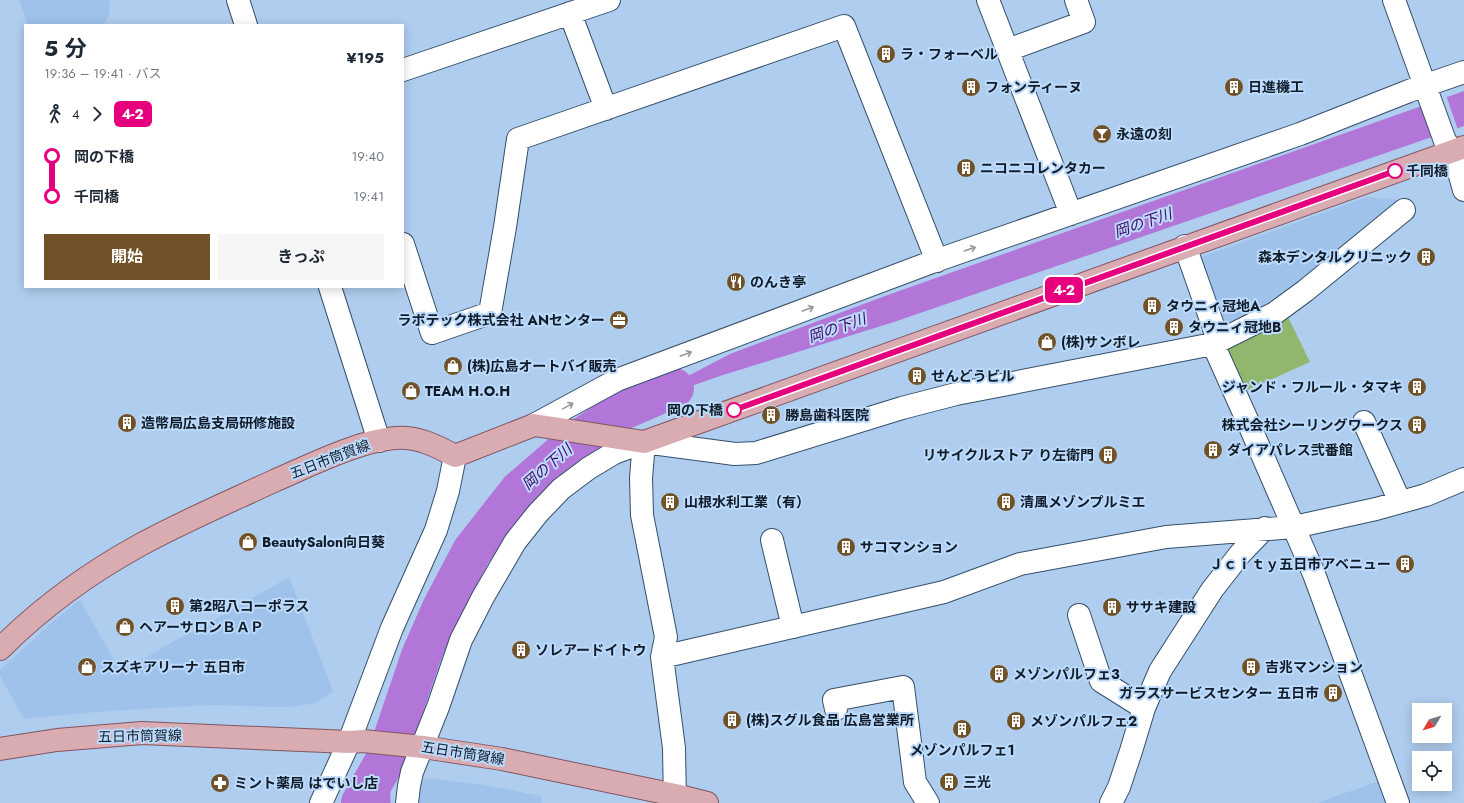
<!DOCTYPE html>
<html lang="ja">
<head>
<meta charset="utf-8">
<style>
	:root { --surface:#fff; --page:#f6f6f7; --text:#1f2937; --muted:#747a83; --accent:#715127 }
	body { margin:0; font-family:Jost,"Noto Sans JP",sans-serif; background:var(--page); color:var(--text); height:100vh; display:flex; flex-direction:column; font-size:15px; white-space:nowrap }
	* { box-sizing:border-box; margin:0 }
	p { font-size:13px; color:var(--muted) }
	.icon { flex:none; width:22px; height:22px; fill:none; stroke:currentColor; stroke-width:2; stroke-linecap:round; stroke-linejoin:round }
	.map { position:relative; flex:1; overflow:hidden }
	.side { position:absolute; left:24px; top:24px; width:380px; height:264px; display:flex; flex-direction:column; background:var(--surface); border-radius:0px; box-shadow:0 2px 10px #0003 }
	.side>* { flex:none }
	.badge { padding:0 8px; border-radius:6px; font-size:14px; line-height:26px }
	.needle { width:26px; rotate:232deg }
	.fabs { position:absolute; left:1412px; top:703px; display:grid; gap:8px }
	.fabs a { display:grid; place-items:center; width:40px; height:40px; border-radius:0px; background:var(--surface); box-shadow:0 2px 10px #0003; font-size:20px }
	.map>.badge { position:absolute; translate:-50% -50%; box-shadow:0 0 0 2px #fff }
	.legs { display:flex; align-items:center; gap:6px; height:44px; padding:0 20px; font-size:13px }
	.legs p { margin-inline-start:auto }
	.headline { display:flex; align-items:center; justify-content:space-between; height:68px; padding:0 20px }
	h1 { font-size:22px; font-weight:700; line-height:30px }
	.action { display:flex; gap:8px; margin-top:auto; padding:8px 20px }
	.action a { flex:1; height:46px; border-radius:0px; background:var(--accent); color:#fff; font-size:16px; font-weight:700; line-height:46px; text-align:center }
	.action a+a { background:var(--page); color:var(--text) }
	ul { padding:0 20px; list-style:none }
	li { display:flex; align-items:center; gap:14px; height:40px; font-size:15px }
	li i { display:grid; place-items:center; width:6px; height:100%; margin:0 5px; background:currentColor }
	li i::after { content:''; width:10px; height:10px; margin:-5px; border:3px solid; border-radius:50%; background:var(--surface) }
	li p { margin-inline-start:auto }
	li:first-child i { background:linear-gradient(#0000 50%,currentColor 0) }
	li:last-child i { background:linear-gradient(currentColor 50%,#0000 0) }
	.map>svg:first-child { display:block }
	.built { fill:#9fc2ea }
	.green { fill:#91b76f }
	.water { fill:#b275d8 }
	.pier { fill:#afcdee }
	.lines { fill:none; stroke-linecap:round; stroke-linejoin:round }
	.stream { stroke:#b275d8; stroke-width:7 }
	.river { stroke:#b275d8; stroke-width:40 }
	.street-casing { stroke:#344f6b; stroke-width:24 }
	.secondary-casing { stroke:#344f6b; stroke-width:24 }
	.primary-casing { stroke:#825561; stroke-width:24 }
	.street { stroke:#fff; stroke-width:22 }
	.secondary { stroke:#fff; stroke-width:22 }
	.primary { stroke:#d9acb2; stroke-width:22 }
	.oneway { stroke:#94999e }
	.line-1-casing { stroke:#fff; stroke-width:9 }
	.line-1 { stroke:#e6007e; stroke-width:6 }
	.stop-1-dot { fill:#fff; stroke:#e6007e; stroke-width:2 }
	.labels { text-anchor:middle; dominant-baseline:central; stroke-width:4; stroke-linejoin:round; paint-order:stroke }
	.poi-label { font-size:14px; font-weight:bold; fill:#111c28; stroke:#bbdafc; text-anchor:start }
	.stop-label { font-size:14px; font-weight:bold; fill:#111c28; stroke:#bbdafc; text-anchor:start }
	.street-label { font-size:14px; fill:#111c28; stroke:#bbdafc }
	.water-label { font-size:15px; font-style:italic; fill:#450261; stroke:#bbdafc }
</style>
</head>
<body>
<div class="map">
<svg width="1464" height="803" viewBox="0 0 1464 803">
	<rect width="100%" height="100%" fill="#afcdee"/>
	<path class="built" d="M19 0H110L109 16 103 25H28Z
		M1367 197 1401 200 1279 301 1224 329 1201 257Z
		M289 577 333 691 316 703 290 707 207 705 95 712 24 719 0 676V670L58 617 80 600 121 672 174 641 211 622Z
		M427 778 484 785 541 796 542 803H417L420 783Z
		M1382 780 1390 803H1317Z"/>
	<path class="green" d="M1288 317 1310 362 1243 392 1223 351 1255 336Z"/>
	<path class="water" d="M1464 91V126L894 322 720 376 623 410 730 354 885 296Z"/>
	<path class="pier" d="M1446 95 1458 130 1436 138 1423 103Z"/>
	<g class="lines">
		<path class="stream" d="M386 759 387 803"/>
		<path class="river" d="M361 803 386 759 421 656 442 608 472 551 519 491 577 441 623 410 674 388"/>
		<defs>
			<path id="street" d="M238 0 246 25
				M988 0 1071 214
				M1394 0 1445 141 1453 151
				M570 13 606 109
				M1008 50 1084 22 1076 0
				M403 70 609 0
				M403 244 432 333 490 313 505 227 518 139 844 26 937 261
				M1185 246 1216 334 1213 344 1248 422 1314 574 1398 803
				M330 287 379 441
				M1364 422 1400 502
				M534 425 617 380 932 262 1300 134 1409 91 1464 72
				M644 442 641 478 642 515 666 637 662 657 674 748 675 803
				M772 540 793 627
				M1079 615 1101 681 1144 708
				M662 657 944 592 1020 564 1166 537 1294 527 1376 509 1426 495 1464 479
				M836 709 834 700 903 687 915 782 928 803
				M407 803 409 786 412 772 438 707 461 640 483 597 515 542 538 513 561 489 589 468 614 453 644 442 735 454 756 453 902 408 956 394 1213 344 1275 313 1305 291 1404 210
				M1111 803 1119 787 1131 751 1144 708 1160 671 1212 590 1240 554 1265 528"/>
			<path id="secondary" d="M1453 151 1464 190
				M321 803 349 742 392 628 436 530 448 491 455 456"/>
			<path id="primary" d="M0 649C41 608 89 573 140 545 184 521 231 501 276 480 311 465 358 441 395 438 417 436 437 446 455 456L534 425 644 442 1464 147
				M0 749 57 740 142 733 349 742 363 741 423 747 502 759 675 795 707 803"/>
		</defs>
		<use href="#street" class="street-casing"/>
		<use href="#secondary" class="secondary-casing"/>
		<use href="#primary" class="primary-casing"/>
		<use href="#street" class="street"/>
		<use href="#secondary" class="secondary"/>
		<use href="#primary" class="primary"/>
	</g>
	<defs><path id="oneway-shaft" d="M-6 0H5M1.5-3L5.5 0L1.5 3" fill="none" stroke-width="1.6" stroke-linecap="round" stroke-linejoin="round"/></defs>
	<g class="oneway">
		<use href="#oneway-shaft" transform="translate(970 249) rotate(-19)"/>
		<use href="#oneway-shaft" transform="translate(808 309) rotate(-20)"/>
		<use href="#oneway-shaft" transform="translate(686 354) rotate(-20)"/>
		<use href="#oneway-shaft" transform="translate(568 406) rotate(-29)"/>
	</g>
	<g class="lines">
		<defs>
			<path id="line-1" d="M734 410 1395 171"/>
		</defs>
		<use href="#line-1" class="line-1-casing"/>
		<use href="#line-1" class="line-1"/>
	</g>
	<defs>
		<symbol id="building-disc" viewBox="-11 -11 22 22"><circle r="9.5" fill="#715127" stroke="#bbdafc"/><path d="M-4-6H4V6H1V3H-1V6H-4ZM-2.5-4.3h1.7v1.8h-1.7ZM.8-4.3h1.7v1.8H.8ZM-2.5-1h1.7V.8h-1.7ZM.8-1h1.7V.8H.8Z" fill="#fff"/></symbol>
		<symbol id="bar-disc" viewBox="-11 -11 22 22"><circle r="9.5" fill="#715127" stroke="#bbdafc"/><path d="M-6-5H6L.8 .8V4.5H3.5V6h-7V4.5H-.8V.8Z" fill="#fff"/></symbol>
		<symbol id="restaurant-disc" viewBox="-11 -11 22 22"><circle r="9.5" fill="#715127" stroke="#bbdafc"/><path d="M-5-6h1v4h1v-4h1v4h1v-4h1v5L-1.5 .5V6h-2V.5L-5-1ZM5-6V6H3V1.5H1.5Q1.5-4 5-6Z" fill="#fff"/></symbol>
		<symbol id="office-disc" viewBox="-11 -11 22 22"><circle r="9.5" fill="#715127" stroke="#bbdafc"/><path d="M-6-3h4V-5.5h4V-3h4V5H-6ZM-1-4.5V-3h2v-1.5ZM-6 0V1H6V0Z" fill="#fff"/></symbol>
		<symbol id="shop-disc" viewBox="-11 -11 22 22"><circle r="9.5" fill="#715127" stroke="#bbdafc"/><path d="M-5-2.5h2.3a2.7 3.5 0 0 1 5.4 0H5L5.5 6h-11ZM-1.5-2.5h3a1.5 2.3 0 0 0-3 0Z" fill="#fff"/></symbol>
		<symbol id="pharmacy-disc" viewBox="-11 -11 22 22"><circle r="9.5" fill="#715127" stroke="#bbdafc"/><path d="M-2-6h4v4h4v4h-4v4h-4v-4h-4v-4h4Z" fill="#fff"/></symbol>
	</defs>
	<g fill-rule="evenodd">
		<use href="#building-disc" x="875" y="43" width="22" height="22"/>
		<use href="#building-disc" x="960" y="76" width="22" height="22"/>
		<use href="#building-disc" x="1223" y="76" width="22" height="22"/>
		<use href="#bar-disc" x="1091" y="123" width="22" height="22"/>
		<use href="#building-disc" x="955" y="157" width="22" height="22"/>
		<use href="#building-disc" x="1415" y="246" width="22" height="22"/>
		<use href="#restaurant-disc" x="725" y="271" width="22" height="22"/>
		<use href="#building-disc" x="1141" y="295" width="22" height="22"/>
		<use href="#office-disc" x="608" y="309" width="22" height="22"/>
		<use href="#building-disc" x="1163" y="316" width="22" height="22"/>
		<use href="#shop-disc" x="1036" y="331" width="22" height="22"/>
		<use href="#shop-disc" x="442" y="355" width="22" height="22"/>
		<use href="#building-disc" x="906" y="365" width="22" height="22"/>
		<use href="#building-disc" x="1406" y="376" width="22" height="22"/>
		<use href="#shop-disc" x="400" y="380" width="22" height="22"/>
		<use href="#building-disc" x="760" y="404" width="22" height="22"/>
		<use href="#building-disc" x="116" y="412" width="22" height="22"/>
		<use href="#building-disc" x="1406" y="414" width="22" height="22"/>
		<use href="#building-disc" x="1202" y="439" width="22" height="22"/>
		<use href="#building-disc" x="1097" y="444" width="22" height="22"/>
		<use href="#building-disc" x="659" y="491" width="22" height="22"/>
		<use href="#building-disc" x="995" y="491" width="22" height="22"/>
		<use href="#shop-disc" x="237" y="531" width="22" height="22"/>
		<use href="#building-disc" x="835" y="536" width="22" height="22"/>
		<use href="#building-disc" x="1394" y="553" width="22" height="22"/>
		<use href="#building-disc" x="164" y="595" width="22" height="22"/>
		<use href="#building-disc" x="1101" y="596" width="22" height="22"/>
		<use href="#shop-disc" x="114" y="616" width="22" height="22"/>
		<use href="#building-disc" x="510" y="639" width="22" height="22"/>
		<use href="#shop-disc" x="76" y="656" width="22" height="22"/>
		<use href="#building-disc" x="1240" y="656" width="22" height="22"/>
		<use href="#building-disc" x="988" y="663" width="22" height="22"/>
		<use href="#building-disc" x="1322" y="682" width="22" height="22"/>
		<use href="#building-disc" x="721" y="709" width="22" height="22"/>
		<use href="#building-disc" x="1005" y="710" width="22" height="22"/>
		<use href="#building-disc" x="951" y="718" width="22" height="22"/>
		<use href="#building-disc" x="938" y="771" width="22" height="22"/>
		<use href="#pharmacy-disc" x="209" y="772" width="22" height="22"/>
	</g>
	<g class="stop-1-dot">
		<circle cx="1395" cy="171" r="7"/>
		<circle cx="734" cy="410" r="7"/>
	</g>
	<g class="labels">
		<g class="poi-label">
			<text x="900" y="54">ラ・フォーベル</text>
			<text x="985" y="87">フォンティーヌ</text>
			<text x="1248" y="87">日進機工</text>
			<text x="1116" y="134">永遠の刻</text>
			<text x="980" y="168">ニコニコレンタカー</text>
			<text x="1412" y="257" text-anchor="end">森本デンタルクリニック</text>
			<text x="750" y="282">のんき亭</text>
			<text x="1166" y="306">タウニィ冠地A</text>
			<text x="605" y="320" text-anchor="end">ラボテック株式会社 ANセンター</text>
			<text x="1188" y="327">タウニィ冠地B</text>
			<text x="1061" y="342">(株)サンボレ</text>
			<text x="467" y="366">(株)広島オートバイ販売</text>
			<text x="931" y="376">せんどうビル</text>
			<text x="1403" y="387" text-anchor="end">ジャンド・フルール・タマキ</text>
			<text x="425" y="391">TEAM H.O.H</text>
			<text x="785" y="415">勝島歯科医院</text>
			<text x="141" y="423">造幣局広島支局研修施設</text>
			<text x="1403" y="425" text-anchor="end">株式会社シーリングワークス</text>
			<text x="1227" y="450">ダイアパレス弐番館</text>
			<text x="1094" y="455" text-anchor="end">リサイクルストア り左衛門</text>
			<text x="684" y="502">山根水利工業（有）</text>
			<text x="1020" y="502">清風メゾンプルミエ</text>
			<text x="262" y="542">BeautySalon向日葵</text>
			<text x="860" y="547">サコマンション</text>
			<text x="1391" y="564" text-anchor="end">Ｊｃｉｔｙ五日市アベニュー</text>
			<text x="189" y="606">第２昭八コーポラス</text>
			<text x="1126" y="607">ササキ建設</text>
			<text x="139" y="627">ヘアーサロンＢＡＰ</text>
			<text x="535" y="650">ソレアードイトウ</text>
			<text x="101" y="667">スズキアリーナ 五日市</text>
			<text x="1265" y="667">吉兆マンション</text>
			<text x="1013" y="674">メゾンパルフェ3</text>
			<text x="1319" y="693" text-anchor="end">ガラスサービスセンター 五日市</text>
			<text x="746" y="720">(株)スグル食品 広島営業所</text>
			<text x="1030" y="721">メゾンパルフェ2</text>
			<text x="962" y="750" text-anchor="middle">メゾンパルフェ1</text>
			<text x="963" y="782">三光</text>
			<text x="234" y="783">ミント薬局 はでいし店</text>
		</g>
		<g class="stop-label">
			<text x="1406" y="171">千同橋</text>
			<text x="723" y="410" text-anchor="end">岡の下橋</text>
		</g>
		<g class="street-label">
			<text transform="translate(330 459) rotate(-21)">五日市筒賀線</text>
			<text transform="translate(140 736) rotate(-1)">五日市筒賀線</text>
			<text transform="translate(463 753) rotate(9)">五日市筒賀線</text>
		</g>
		<g class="water-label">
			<text transform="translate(1143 223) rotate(-19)">岡の下川</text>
			<text transform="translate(837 328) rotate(-19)">岡の下川</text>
			<text transform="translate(547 467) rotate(-41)">岡の下川</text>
		</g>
	</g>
</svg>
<div class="fabs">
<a><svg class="needle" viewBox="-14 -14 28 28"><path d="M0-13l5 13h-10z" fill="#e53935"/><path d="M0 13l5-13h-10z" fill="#747a83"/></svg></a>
<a><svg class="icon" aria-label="locate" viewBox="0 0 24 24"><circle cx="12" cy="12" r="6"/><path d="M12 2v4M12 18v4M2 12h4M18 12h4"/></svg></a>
</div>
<b class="badge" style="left:1064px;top:290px;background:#e6007e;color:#fff">4-2</b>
<section class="side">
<div class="headline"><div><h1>5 分</h1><p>19:36 – 19:41 · バス</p></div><b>¥195</b></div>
<div class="legs"><svg class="icon" aria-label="walk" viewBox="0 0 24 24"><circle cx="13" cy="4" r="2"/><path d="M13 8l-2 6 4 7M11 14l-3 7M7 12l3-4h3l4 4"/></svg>4<svg class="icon" aria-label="forward" viewBox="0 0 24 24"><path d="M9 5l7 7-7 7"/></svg><b class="badge" style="background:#e6007e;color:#fff">4-2</b></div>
<ul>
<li><i style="color:#e6007e"></i><b>岡の下橋</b><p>19:40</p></li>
<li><i style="color:#e6007e"></i><b>千同橋</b><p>19:41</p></li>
</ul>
<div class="action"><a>開始</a><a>きっぷ</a></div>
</section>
</div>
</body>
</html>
